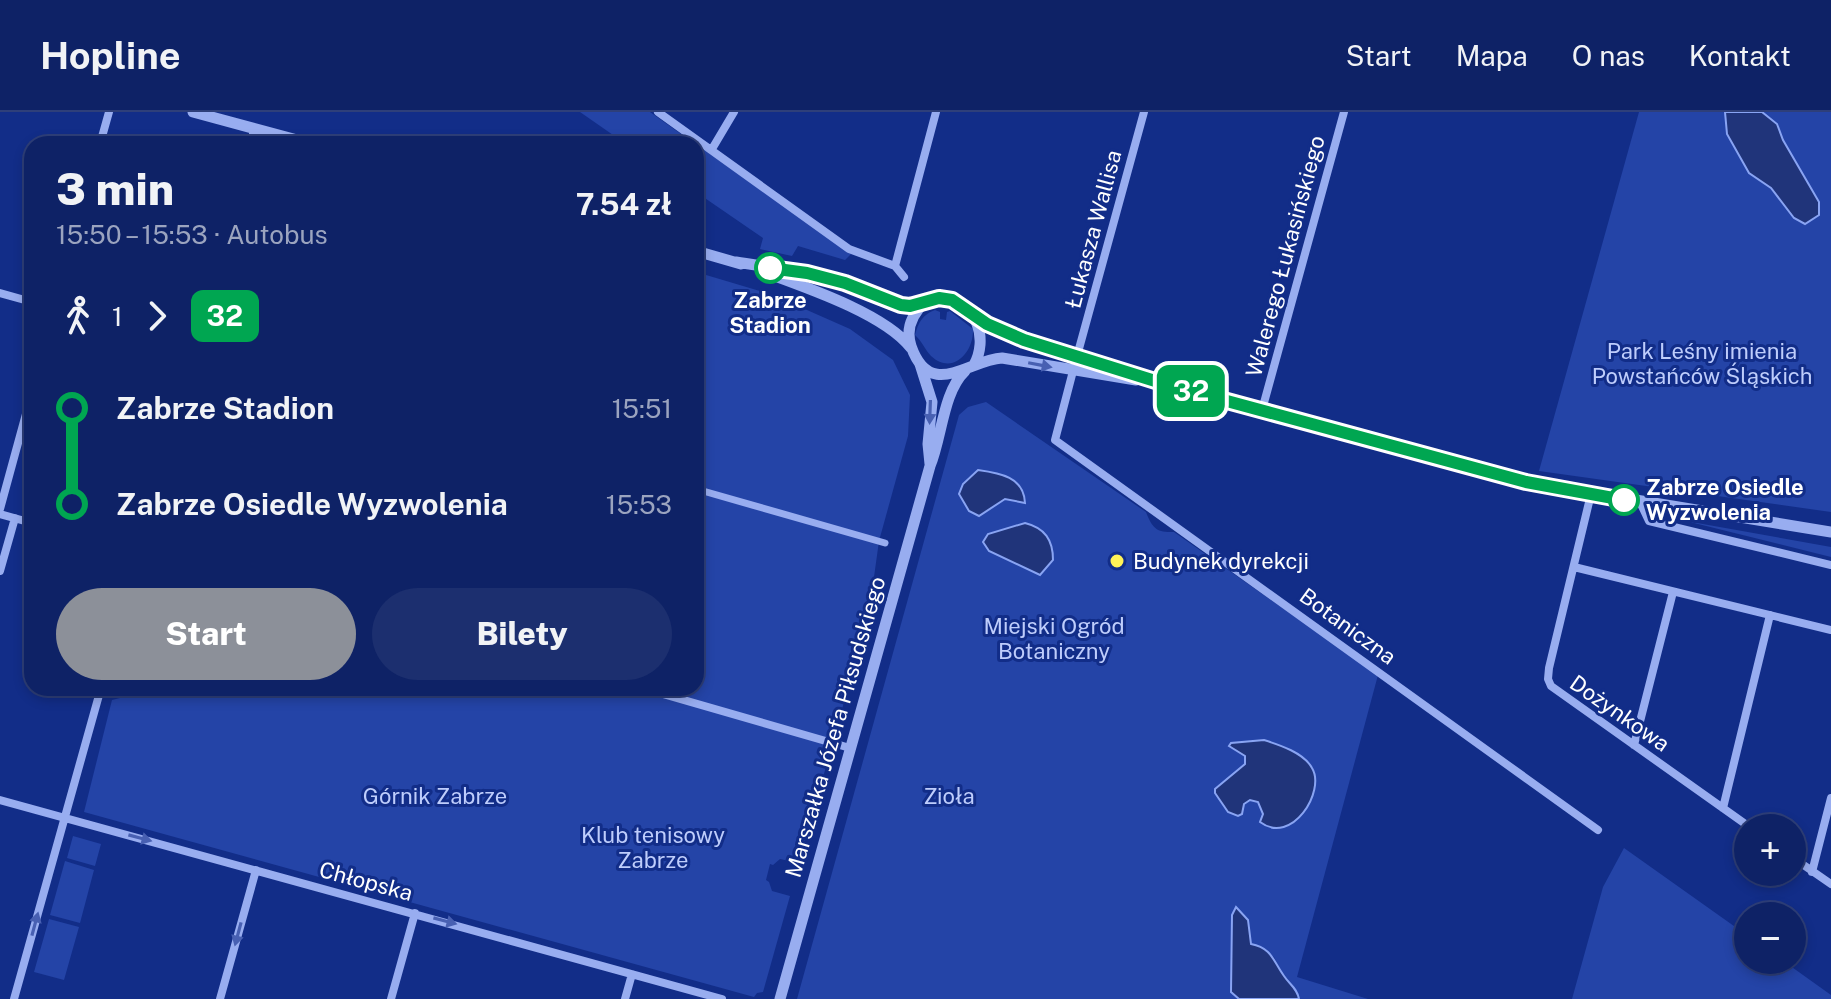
<!DOCTYPE html>
<html lang="pl">
<head>
<meta charset="utf-8">
<style>
	:root { --surface:#0e2266; --page:#1c2f6f; --text:#f1f3f6; --muted:#9ba4bf; --line:#2e3f7a; --accent:#8c9099 }
	body { margin:0; font-family:"Public Sans",sans-serif; background:var(--page); color:var(--text); height:100vh; display:flex; flex-direction:column; font-size:30px; white-space:nowrap }
	* { box-sizing:border-box; margin:0 }
	p { font-size:26px; color:var(--muted) }
	.icon { flex:none; width:44px; height:44px; fill:none; stroke:currentColor; stroke-width:2; stroke-linecap:round; stroke-linejoin:round }
	.map { position:relative; flex:1; overflow:hidden }
	.side { position:absolute; left:24px; top:24px; width:680px; height:560px; display:flex; flex-direction:column; background:var(--surface); border-radius:24px; box-shadow:0 4px 12px #0003,0 0 0 2px var(--line) }
	.side>* { flex:none }
	.badge { padding:0 16px; border-radius:12px; font-size:28px; line-height:52px }
	.buttons { position:absolute; left:1734px; top:702px; display:grid; gap:16px }
	.buttons a { display:grid; place-items:center; width:72px; height:72px; border-radius:50%; background:var(--surface); box-shadow:0 4px 12px #0003,0 0 0 2px var(--line); font-size:40px }
	.map>.badge { position:absolute; translate:-50% -50%; box-shadow:0 0 0 4px #fff }
	.legs { display:flex; align-items:center; gap:12px; height:88px; padding:0 32px; font-size:26px }
	.legs p { margin-inline-start:auto }
	.overview { display:flex; align-items:center; justify-content:space-between; height:136px; padding:0 32px }
	h1 { font-size:44px; font-weight:800; line-height:60px }
	.cta { display:flex; gap:16px; margin-top:auto; padding:16px 32px }
	.cta a { flex:1; height:92px; border-radius:48px; background:var(--accent); color:#fff; font-size:32px; font-weight:800; line-height:92px; text-align:center }
	.cta a+a { background:var(--page); color:var(--text) }
	ul { padding:0 32px; list-style:none }
	li { display:flex; align-items:center; gap:28px; height:96px; font-size:30px }
	li i { display:grid; place-items:center; width:12px; height:100%; margin:0 10px; background:currentColor }
	li i::after { content:''; width:20px; height:20px; margin:-10px; border:6px solid; border-radius:50%; background:var(--surface) }
	li p { margin-inline-start:auto }
	li:first-child i { background:linear-gradient(#0000 50%,currentColor 0) }
	li:last-child i { background:linear-gradient(currentColor 50%,#0000 0) }
	header { display:flex; align-items:center; gap:48px; box-sizing:border-box; height:112px; padding:0 40px; background:var(--surface); border-bottom:2px solid var(--line) }
	header strong { font-size:38px }
	nav { display:flex; gap:44px; margin-inline-start:auto; font-size:28px }
	.map>svg:first-child { display:block }
	.green { fill:#2444a7 }
	.water { fill:#20347a; stroke:#89a4f3; stroke-width:2 }
	.lines { fill:none; stroke-linecap:round; stroke-linejoin:round }
	.pedestrian { stroke:#98adf0; stroke-width:7 }
	.minor { stroke:#98adf0; stroke-width:8 }
	.tertiary { stroke:#98adf0; stroke-width:11 }
	.oneway { fill:#4860b2 }
	.line-1-casing { stroke:#fff; stroke-width:18 }
	.line-1 { stroke:#00a651; stroke-width:12 }
	.stop-1-dot { fill:#fff; stroke:#00a651; stroke-width:4 }
	.poi-dot { fill:#fff257; stroke:#122d88; stroke-width:3 }
	.labels { text-anchor:middle; dominant-baseline:central; stroke-width:6; stroke-linejoin:round; paint-order:stroke }
	.street-label { font-size:22px; fill:#fff; stroke:#122d88 }
	.stop-label { font-size:22px; font-weight:bold; fill:#fff; stroke:#122d88 }
	.park-label { font-size:22px; fill:#becdfc; stroke:#122d88 }
	.poi-label { font-size:22px; fill:#fff; stroke:#122d88; text-anchor:start }
</style>
</head>
<body>
<header>
<strong>Hopline</strong>
<nav><a>Start</a><a>Mapa</a><a>O nas</a><a>Kontakt</a></nav>
</header>
<div class="map">
<svg width="1831" height="887" viewBox="0 0 1831 887">
	<rect width="100%" height="100%" fill="#122d88"/>
	<path class="green" d="M580 0H650L695 32H626Z
		M1639 0H1725L1727 22 1749 61 1771 76 1794 106 1783 28 1777 12 1762 0H1831V400L1539 359Z
		M696 32 851 142 845 148 798 134 792 144 760 137 763 126 696 80Z
		M696 160 773 183 850 217 893 248 910 283 908 324 879 429 869 501 799 751 780 747 773 753 770 752 766 768 769 770 772 779 790 784 763 880 757 881 754 885 84 700 112 588 120 586 123 576H696Z
		M935 198 940 200V207L946 208 947 200 950 199 973 217C974 240 953 264 931 244 925 238 922 229 915 223 918 211 923 202 935 198Z
		M986 290 1146 400C1152 416 1157 421 1174 420L1378 563 1297 865 1368 887H1299L1297 879 1284 865 1274 845 1251 833 1248 808 1232 803 1231 880 1239 887H797L959 303 968 295Z
		M1686 409 1831 435V445Z
		M73 724 101 732 95 754 67 746Z
		M1624 736 1748 824V848H1782L1831 883V887H1572L1603 775Z
		M65 749 94 758 80 811 50 803Z
		M49 807 79 815 64 868 34 860Z"/>
	<path class="water" d="M1725 0H1762L1777 12 1783 28 1819 90V103L1805 112 1794 106 1771 76 1749 61 1727 22Z
		M978 358C1000 361 1024 365 1025 391L1005 387 979 404 969 399 959 382 963 372Z
		M1025 411C1045 416 1053 428 1053 448L1040 463 989 439 983 430 988 422Z
		M1264 628C1280 633 1304 641 1312 656 1326 679 1292 734 1260 710L1263 702 1258 690 1250 688 1244 692 1242 702 1238 704 1228 700 1215 681V677L1245 652V644L1229 634 1231 631Z
		M1236 795 1248 808 1251 832C1272 836 1273 849 1284 864 1290 873 1297 876 1299 887H1239L1231 880 1232 803Z"/>
	<g class="lines">
		<path class="pedestrian" d="M696 377 885 431"/>
		<path class="minor" d="M658 0 849 137 895 154
			M100 32 109 0
			M251 32 254 17
			M712 37 734 0
			M904 165 895 154 936 0
			M0 181 32 190
			M1077 244 1144 0
			M1073 259 1055 328 1598 718
			M1262 298 1344 0
			M1591 382 1549 556 1548 567 1551 574 1751 716
			M1640 390 1649 409 1831 453
			M0 397 32 280
			M0 402 32 411
			M1574 455 1831 518
			M0 459 15 406
			M642 576 850 636
			M1634 633 1673 480
			M0 688 722 887
			M1723 696 1770 503
			M1792 745 1831 772
			M1812 760 1831 686
			M14 887 101 576
			M220 887 256 758
			M391 887 415 801
			M625 887 632 862"/>
		<path class="tertiary" d="M193 0 312 32
			M696 139 741 152
			M736 150C773 156 810 160 845 171 861 176 875 186 891 191 913 198 925 183 945 186 978 191 988 228 974 253
			M764 160C805 175 885 202 911 236
			M926 189C913 201 905 216 911 234 930 289 968 248 1002 246L1136 268
			M969 200 987 212 1024 228 1168 273 1526 370 1831 420
			M920 252 932 290 928 332 930 352
			M780 887 930 354C942 325 943 280 965 259"/>
	</g>
	<defs><path id="oneway-solid" d="M-6-.8H1V-3.2L6.5 0L1 3.2V.8H-6Z" transform="scale(2)"/></defs>
	<g class="oneway">
		<use href="#oneway-solid" transform="translate(1040 253) rotate(11)"/>
		<use href="#oneway-solid" transform="translate(930 300) rotate(92)"/>
		<use href="#oneway-solid" transform="translate(140 726) rotate(15)"/>
		<use href="#oneway-solid" transform="translate(445 809) rotate(15)"/>
		<use href="#oneway-solid" transform="translate(35 812) rotate(-75)"/>
		<use href="#oneway-solid" transform="translate(238 822) rotate(105)"/>
	</g>
	<g class="lines">
		<defs>
			<path id="line-1" d="M770 156 807 161 845 171 901 193 910 194 939 186 952 188 987 212 1024 228 1168 273 1526 370 1624 388"/>
		</defs>
		<use href="#line-1" class="line-1-casing"/>
		<use href="#line-1" class="line-1"/>
	</g>
	<g class="stop-1-dot">
		<circle cx="770" cy="156" r="14"/>
		<circle cx="1624" cy="388" r="14"/>
	</g>
	<circle class="poi-dot" cx="1117" cy="449" r="8"/>
	<g class="labels">
		<g class="street-label">
			<text transform="translate(1093 117) rotate(-75)">Łukasza Wallisa</text>
			<text transform="translate(1285 144) rotate(-75)">Walerego Łukasińskiego</text>
			<text transform="translate(1348 514) rotate(36)">Botaniczna</text>
			<text transform="translate(1620 601) rotate(35)">Dożynkowa</text>
			<text transform="translate(835 615) rotate(-74)">Marszałka Józefa Piłsudskiego</text>
			<text transform="translate(366 769) rotate(15)">Chłopska</text>
		</g>
		<g class="stop-label">
			<text x="770" y="188">Zabrze<tspan x="770" dy="25">Stadion</tspan></text>
			<text x="1646" y="375" text-anchor="start">Zabrze Osiedle<tspan x="1646" dy="25">Wyzwolenia</tspan></text>
		</g>
		<g class="park-label">
			<text x="1702" y="239">Park Leśny imienia<tspan x="1702" dy="25">Powstańców Śląskich</tspan></text>
			<text x="1054" y="514">Miejski Ogród<tspan x="1054" dy="25">Botaniczny</tspan></text>
			<text x="435" y="684">Górnik Zabrze</text>
			<text x="949" y="684">Zioła</text>
			<text x="653" y="723">Klub tenisowy<tspan x="653" dy="25">Zabrze</tspan></text>
		</g>
		<g class="poi-label">
			<text x="1133" y="449">Budynek dyrekcji</text>
		</g>
	</g>
</svg>
<div class="buttons">
<a>+</a>
<a>−</a>
</div>
<b class="badge" style="left:1191px;top:279px;background:#00a651;color:#fff">32</b>
<section class="side">
<div class="overview"><div><h1>3 min</h1><p>15:50 – 15:53 · Autobus</p></div><b>7.54 zł</b></div>
<div class="legs"><svg class="icon" aria-label="walk" viewBox="0 0 24 24"><circle cx="13" cy="4" r="2"/><path d="M13 8l-2 6 4 7M11 14l-3 7M7 12l3-4h3l4 4"/></svg>1<svg class="icon" aria-label="forward" viewBox="0 0 24 24"><path d="M9 5l7 7-7 7"/></svg><b class="badge" style="background:#00a651;color:#fff">32</b></div>
<ul>
<li><i style="color:#00a651"></i><b>Zabrze Stadion</b><p>15:51</p></li>
<li><i style="color:#00a651"></i><b>Zabrze Osiedle Wyzwolenia</b><p>15:53</p></li>
</ul>
<div class="cta"><a>Start</a><a>Bilety</a></div>
</section>
</div>
</body>
</html>
